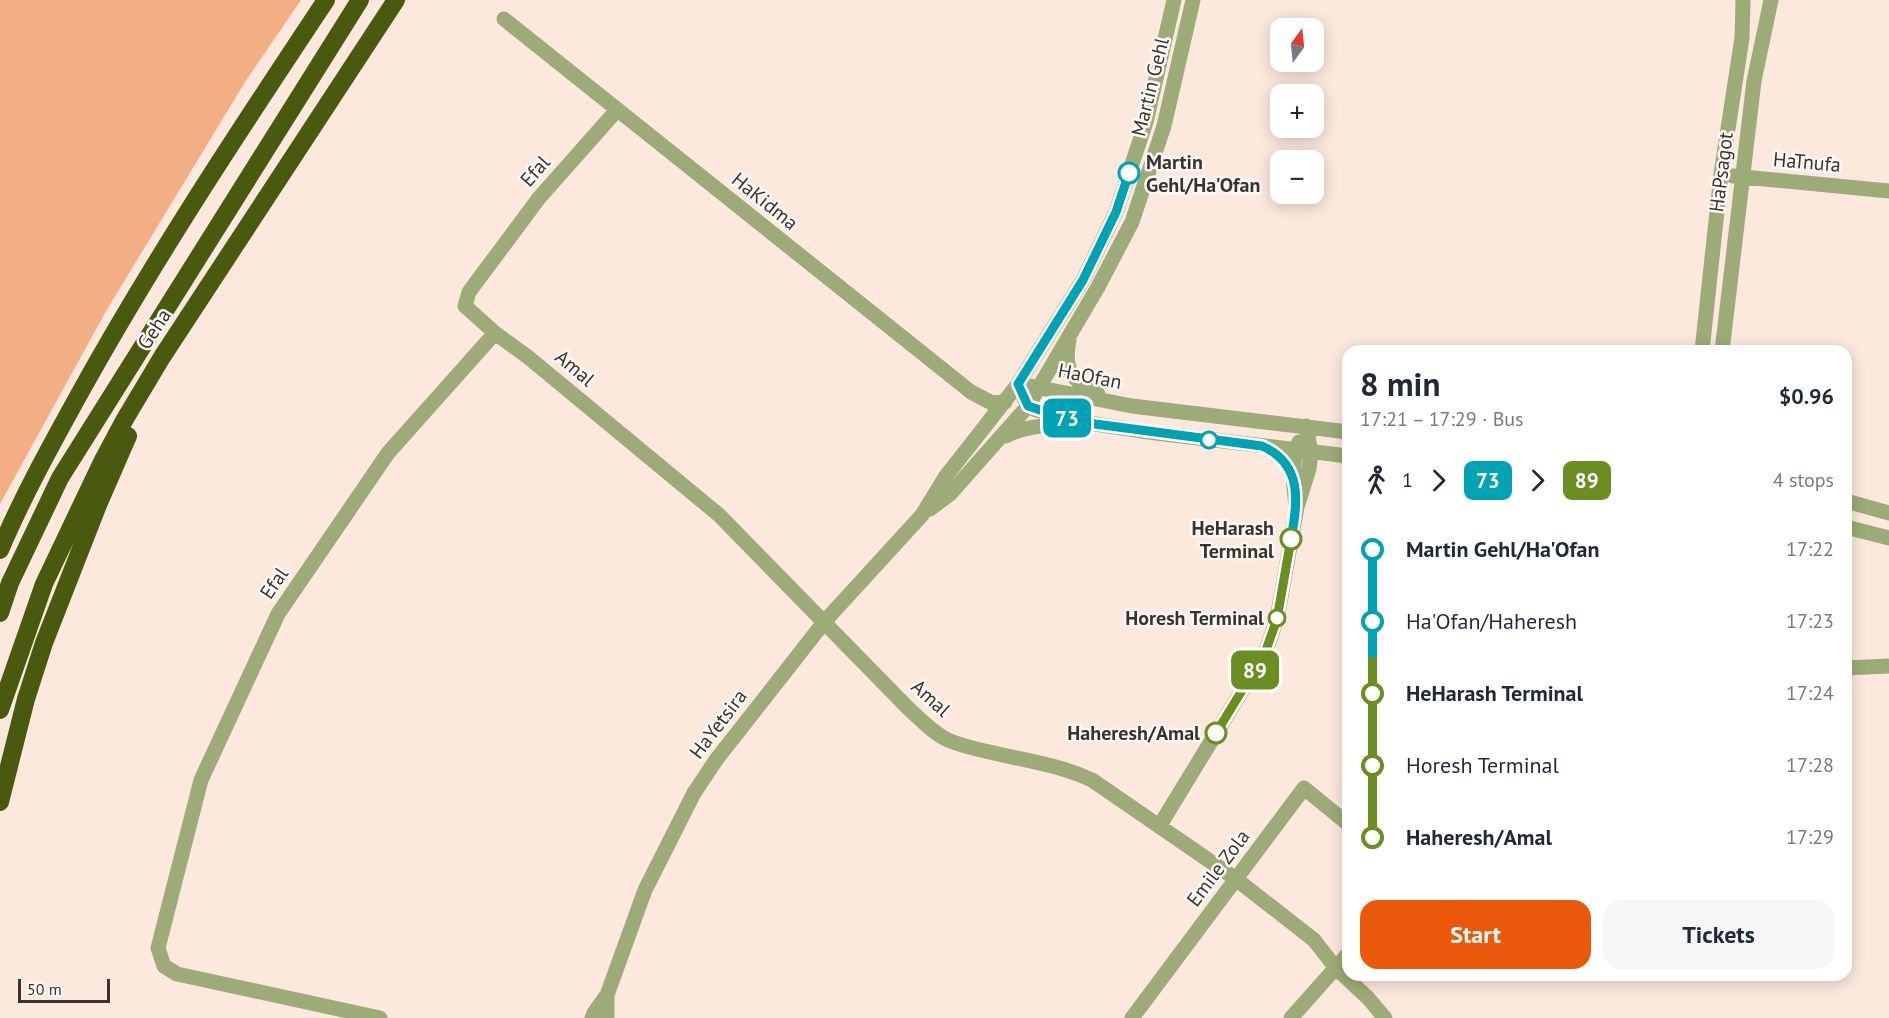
<!DOCTYPE html>
<html lang="en">
<head>
<meta charset="utf-8">
<style>
	:root { --surface:#fff; --page:#f6f6f7; --text:#1f2937; --muted:#747a83; --accent:#ea580c }
	body { margin:0; font-family:"PT Sans",sans-serif; background:var(--page); color:var(--text); height:100vh; display:flex; flex-direction:column; font-size:22px; white-space:nowrap }
	* { box-sizing:border-box; margin:0 }
	p { font-size:20px; color:var(--muted) }
	.icon { flex:none; width:33px; height:33px; fill:none; stroke:currentColor; stroke-width:2; stroke-linecap:round; stroke-linejoin:round }
	.map { position:relative; flex:1; overflow:hidden }
	.drawer { position:absolute; left:1342px; top:345px; width:510px; height:636px; display:flex; flex-direction:column; background:var(--surface); border-radius:18px; box-shadow:0 3px 15px #0003 }
	.drawer>* { flex:none }
	.badge { padding:0 12px; border-radius:9px; font-size:21px; line-height:39px }
	.needle { width:39px; rotate:15deg }
	.fabs { position:absolute; left:1270px; top:18px; display:grid; gap:12px }
	.fabs a { display:grid; place-items:center; width:54px; height:54px; border-radius:12px; background:var(--surface); box-shadow:0 3px 15px #0003; font-size:30px }
	.scale { position:absolute; left:18px; bottom:15px; width:92px; box-sizing:border-box; padding-left:6px; border:3px solid #39322d; border-top:0; font-size:16px; line-height:21px; white-space:nowrap; color:#39322d; -webkit-text-stroke:4px #fdf9f7; paint-order:stroke }
	.map>.badge { position:absolute; translate:-50% -50%; box-shadow:0 0 0 3px #fff }
	.legs { display:flex; align-items:center; gap:9px; height:66px; padding:0 18px; font-size:20px }
	.legs p { margin-inline-start:auto }
	.overview { display:flex; align-items:center; justify-content:space-between; height:102px; padding:0 18px }
	h1 { font-size:33px; font-weight:800; line-height:45px }
	.action { display:flex; gap:12px; margin-top:auto; padding:12px 18px }
	.action a { flex:1; height:69px; border-radius:18px; background:var(--accent); color:#fff; font-size:24px; font-weight:800; line-height:69px; text-align:center }
	.action a+a { background:var(--page); color:var(--text) }
	ul { padding:0 18px; list-style:none }
	li { display:flex; align-items:center; gap:21px; height:72px; font-size:22px }
	li i { display:grid; place-items:center; width:9px; height:100%; margin:0 8px; background:currentColor }
	li i::after { content:''; width:15px; height:15px; margin:-8px; border:4px solid; border-radius:50%; background:var(--surface) }
	li p { margin-inline-start:auto }
	li:first-child i { background:linear-gradient(#0000 50%,currentColor 0) }
	li:last-child i { background:linear-gradient(currentColor 50%,#0000 0) }
	.map>svg:first-child { display:block }
	.green { fill:#f4ae84 }
	.lines { fill:none; stroke-linecap:round; stroke-linejoin:round }
	.minor { stroke:#9cab77; stroke-width:15 }
	.highway { stroke:#495a0e; stroke-width:18 }
	.line-1-casing { stroke:#fff; stroke-width:14 }
	.line-2-casing { stroke:#fff; stroke-width:14 }
	.line-1 { stroke:#00a3b4; stroke-width:9 }
	.line-2 { stroke:#6b8e23; stroke-width:9 }
	.stop-1-dot { fill:#fff; stroke:#00a3b4; stroke-width:3 }
	.stop-2-dot { fill:#fff; stroke:#6b8e23; stroke-width:3 }
	.labels { text-anchor:middle; dominant-baseline:central; stroke-width:5; stroke-linejoin:round; paint-order:stroke }
	.street-label { font-size:20px; fill:#39322d; stroke:#fdf9f7 }
	.stop-label { font-size:20px; font-weight:bold; fill:#39322d; stroke:#fdf9f7; text-anchor:end }
</style>
</head>
<body>
<div class="map">
<svg width="1889" height="1018" viewBox="0 0 1889 1018">
	<rect width="100%" height="100%" fill="#fce8dd"/>
	<path class="green" d="M0 0H301L245 82 105 313 0 504Z"/>
	<g class="lines">
		<path class="minor" d="M504 19 971 392 992 403 1005 402
			M617 110 539 198 469 292 465 306 495 333 528 357 719 515 908 708C920 719 933 733 948 740 964 747 981 750 998 754 1030 761 1062 766 1092 780L1236 879 1314 940 1335 967 1368 998 1385 1018
			M1733 176 1889 191
			M1069 340C1063 370 1072 381 1098 394
			M1702 351 1721 174 1742 38 1743 0
			M1722 351 1754 81 1771 0
			M1030 386 1132 406 1348 432
			M1024 398 1028 406 1036 410 1095 424 1156 433 1348 456
			M1006 436C1025 425 1048 426 1070 425
			M1846 501 1889 513
			M1296 504C1293 484 1291 461 1299 442
			M930 509 950 494 1028 406 1098 287 1132 222 1164 126 1193 0
			M1846 527 1889 538
			M1846 668 1889 666
			M1160 825 1265 653 1277 619 1297 507 1309 469 1311 452 1306 426
			M607 995V1018
			M380 1018 177 974 164 966 158 948 201 780 278 614 388 453 495 333
			M592 1018 594 1013 607 995 645 890 694 793 716 760 825 621 922 515 946 476 1018 384 1083 280 1116 212 1146 122 1174 0
			M1132 1018 1304 788 1348 824
			M1291 1018 1348 954"/>
		<path class="highway" d="M0 550C22 498 49 449 76 400 152 262 239 131 326 0
			M0 613 10 583 60 478 360 0
			M0 710 44 584 102 462 125 419 162 357 396 0
			M0 802 26 699 44 643 98 505 128 436"/>
	</g>
	<g class="lines">
		<defs>
			<path id="line-1" d="M1129 173 1116 212 1083 280 1018 384 1028 406 1058 416 1095 424 1262 446C1303 464 1298 502 1291 539"/>
			<path id="line-2" d="M1216 733 1265 653 1277 619 1291 539"/>
		</defs>
		<use href="#line-1" class="line-1-casing"/>
		<use href="#line-2" class="line-2-casing"/>
		<use href="#line-1" class="line-1"/>
		<use href="#line-2" class="line-2"/>
	</g>
	<g class="stop-1-dot">
		<circle cx="1129" cy="173" r="10"/>
		<circle cx="1209" cy="440" r="8"/>
	</g>
	<g class="stop-2-dot">
		<circle cx="1291" cy="539" r="10"/>
		<circle cx="1277" cy="618" r="8"/>
		<circle cx="1216" cy="733" r="10"/>
	</g>
	<g class="labels">
		<g class="street-label">
			<text transform="translate(1150 87) rotate(-76)">Martin Gehl</text>
			<text transform="translate(1807 162) rotate(5)">HaTnufa</text>
			<text transform="translate(535 171) rotate(-49)">Efal</text>
			<text transform="translate(1721 172) rotate(-83)">HaPsagot</text>
			<text transform="translate(765 201) rotate(39)">HaKidma</text>
			<text transform="translate(154 329) rotate(-57)">Geha</text>
			<text transform="translate(575 368) rotate(40)">Amal</text>
			<text transform="translate(1090 376) rotate(11)">HaOfan</text>
			<text transform="translate(274 583) rotate(-56)">Efal</text>
			<text transform="translate(931 698) rotate(42)">Amal</text>
			<text transform="translate(718 724) rotate(-53)">HaYetsira</text>
			<text transform="translate(1218 868) rotate(-53)">Emile Zola</text>
		</g>
		<g class="stop-label">
			<text x="1146" y="162" text-anchor="start">Martin<tspan x="1146" dy="23">Gehl/Ha'Ofan</tspan></text>
			<text x="1274" y="528">HeHarash<tspan x="1274" dy="23">Terminal</tspan></text>
			<text x="1264" y="618">Horesh Terminal</text>
			<text x="1200" y="733">Haheresh/Amal</text>
		</g>
	</g>
</svg>
<div class="fabs">
<a><svg class="needle" viewBox="-14 -14 28 28"><path d="M0-13l5 13h-10z" fill="#e53935"/><path d="M0 13l5-13h-10z" fill="#747a83"/></svg></a>
<a>+</a>
<a>−</a>
</div>
<div class="scale">50 m</div>
<b class="badge" style="left:1067px;top:418px;background:#00a3b4;color:#fff">73</b>
<b class="badge" style="left:1255px;top:670px;background:#6b8e23;color:#fff">89</b>
<section class="drawer">
<div class="overview"><div><h1>8 min</h1><p>17:21 – 17:29 · Bus</p></div><b>$0.96</b></div>
<div class="legs"><svg class="icon" aria-label="walk" viewBox="0 0 24 24"><circle cx="13" cy="4" r="2"/><path d="M13 8l-2 6 4 7M11 14l-3 7M7 12l3-4h3l4 4"/></svg>1<svg class="icon" aria-label="forward" viewBox="0 0 24 24"><path d="M9 5l7 7-7 7"/></svg><b class="badge" style="background:#00a3b4;color:#fff">73</b><svg class="icon" aria-label="forward" viewBox="0 0 24 24"><path d="M9 5l7 7-7 7"/></svg><b class="badge" style="background:#6b8e23;color:#fff">89</b><p>4 stops</p></div>
<ul>
<li><i style="color:#00a3b4"></i><b>Martin Gehl/Ha'Ofan</b><p>17:22</p></li>
<li><i style="color:#00a3b4"></i><span>Ha'Ofan/Haheresh</span><p>17:23</p></li>
<li><i style="color:#6b8e23"></i><b>HeHarash Terminal</b><p>17:24</p></li>
<li><i style="color:#6b8e23"></i><span>Horesh Terminal</span><p>17:28</p></li>
<li><i style="color:#6b8e23"></i><b>Haheresh/Amal</b><p>17:29</p></li>
</ul>
<div class="action"><a>Start</a><a>Tickets</a></div>
</section>
</div>
</body>
</html>
